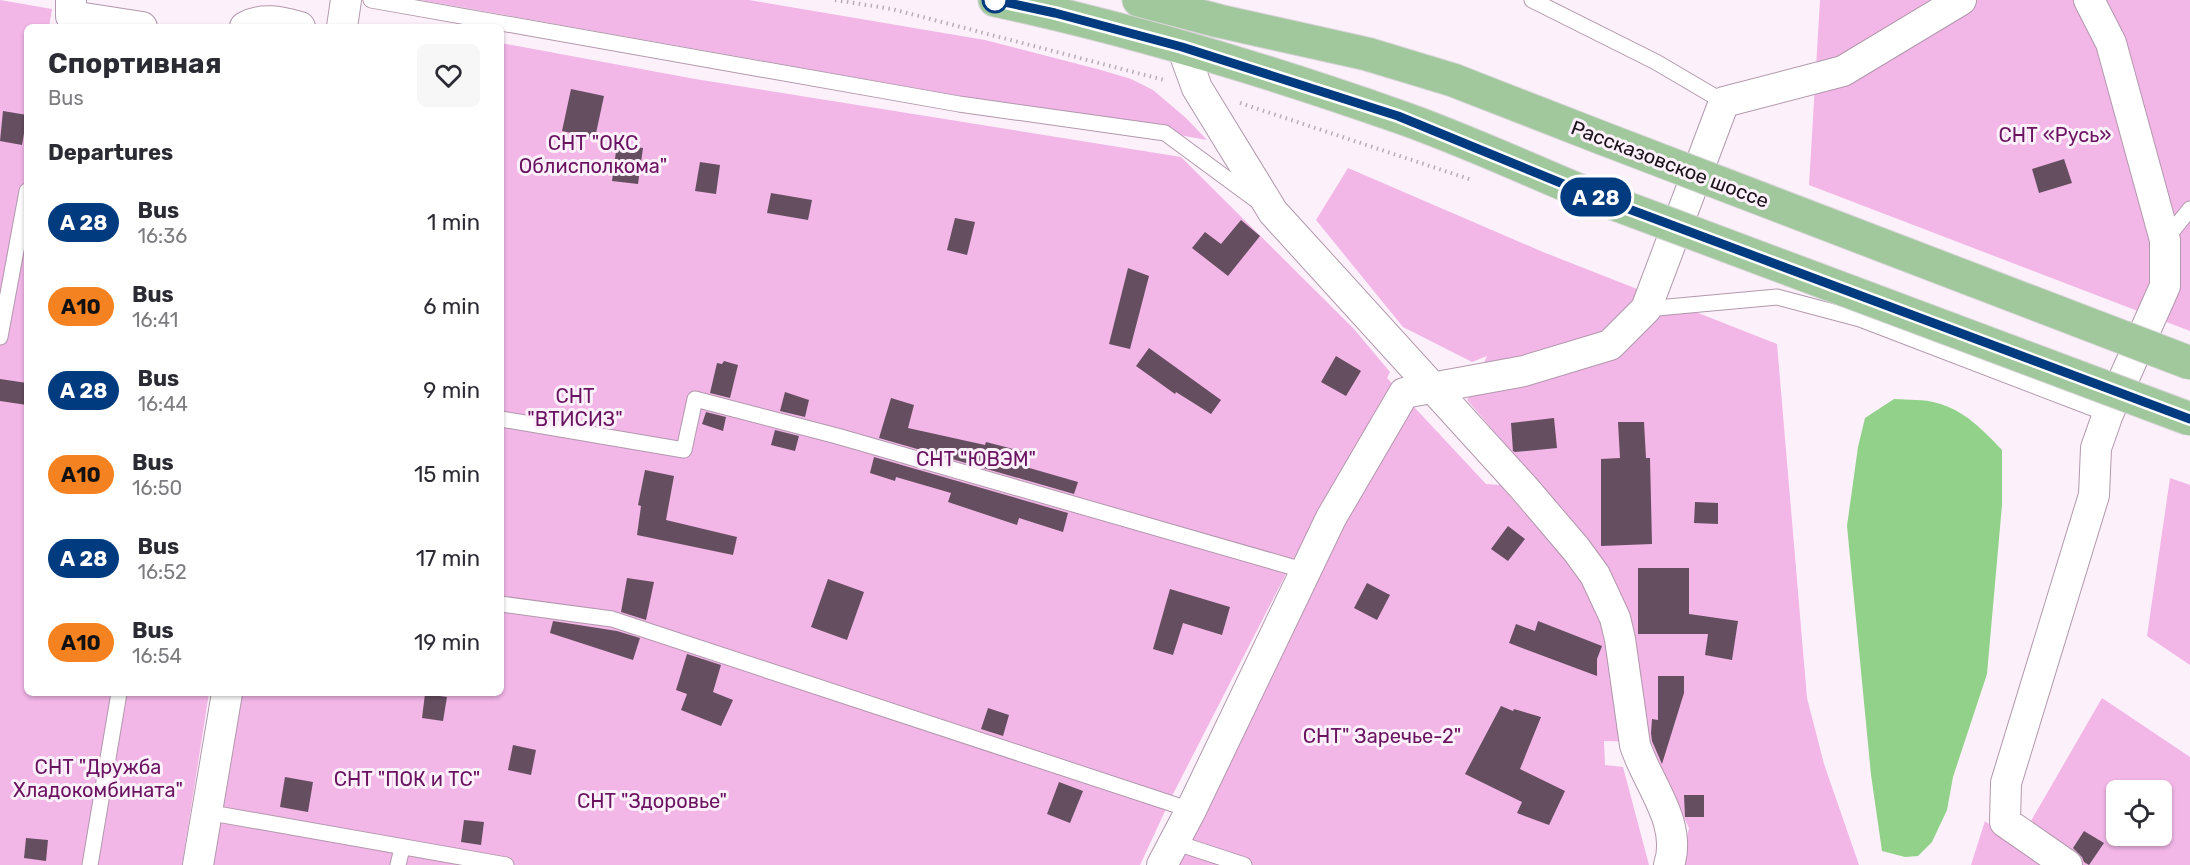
<!DOCTYPE html>
<html lang="en">
<head>
<meta charset="utf-8">
<style>
	:root { --surface:#fff; --page:#f7f7f7; --text:#2b2b33; --muted:#7c7c81 }
	body { margin:0; font-family:Rubik,sans-serif; background:var(--page); color:var(--text); height:100vh; display:flex; flex-direction:column; font-size:22px; white-space:nowrap }
	* { box-sizing:border-box; margin:0 }
	p { font-size:20px; color:var(--muted) }
	.icon { flex:none; width:33px; height:33px; fill:none; stroke:currentColor; stroke-width:2; stroke-linecap:round; stroke-linejoin:round }
	.map { position:relative; flex:1; overflow:hidden }
	.side { position:absolute; left:24px; top:24px; width:480px; height:672px; display:flex; flex-direction:column; background:var(--surface); border-radius:9px; box-shadow:0 2px 4px #0004 }
	.side>* { flex:none }
	.badge { padding:0 12px; border-radius:20px; font-size:21px; line-height:39px }
	.controls { position:absolute; left:2106px; top:780px; display:grid; gap:12px }
	.controls a { display:grid; place-items:center; width:66px; height:66px; border-radius:9px; background:var(--surface); box-shadow:0 2px 4px #0004; font-size:30px }
	.map>.badge { position:absolute; translate:-50% -50%; box-shadow:0 0 0 3px #fff }
	h2 { padding:0 24px; font-size:22px; line-height:54px }
	.round { display:grid; place-items:center; flex:none; width:63px; height:63px; border-radius:9px; background:var(--page) }
	.summary { display:flex; align-items:center; justify-content:space-between; height:102px; padding:0 24px }
	h1 { font-size:28px; font-weight:700; line-height:45px }
	ul { padding:0; list-style:none }
	li { display:flex; align-items:center; gap:18px; height:84px; padding:0 24px }
	li div { flex:1 }
	li b { display:block; font-size:22px }
	li em { font-style:normal }
	li .badge { min-width:66px; font-weight:700; text-align:center }
	.map>svg:first-child { display:block }
	.green { fill:#f2b6e7; fill-rule:evenodd }
	.water { fill:#92d189 }
	.building { fill:#664e61 }
	.lines { fill:none; stroke-linecap:round; stroke-linejoin:round }
	.service-casing { stroke:#b298ad; stroke-width:17 }
	.minor-casing { stroke:#b298ad; stroke-width:32 }
	.primary-casing { stroke:#d6d4d6; stroke-width:35 }
	.path { stroke:#b8aeb6; stroke-width:4; stroke-dasharray:1.5 4.5; stroke-linecap:butt }
	.service { stroke:#fff; stroke-width:15 }
	.minor { stroke:#fff; stroke-width:30 }
	.primary { stroke:#a1c79c; stroke-width:33 }
	.primary-bridge-casing { stroke:#d6d4d6; stroke-width:35; stroke-linecap:butt }
	.primary-bridge { stroke:#a1c79c; stroke-width:33 }
	.line-casing { stroke:#fff; stroke-width:14 }
	.line { stroke:#003b80; stroke-width:9 }
	.stop-dot { fill:#fff; stroke:#003b80; stroke-width:3 }
	.labels { text-anchor:middle; dominant-baseline:central; stroke-width:6; stroke-linejoin:round; paint-order:stroke }
	.park-label { font-size:20px; fill:#6a1361; stroke:#fcf1fa }
	.street-label { font-size:20px; fill:#1c121a; stroke:#fcf1fa }
</style>
</head>
<body>
<div class="map">
<svg width="2190" height="865" viewBox="0 0 2190 865">
	<rect width="100%" height="100%" fill="#fcf1fa"/>
	<path class="green" d="M0 0 52 9 49 27H27V693H209L182 865H0Z
		M421 0H749L985 40 1101 70 1131 79 1153 90 1186 118 1207 140Z
		M1820 0H2190V331L1809 185Z
		M501 43 695 79 1181 157 1354 329 1390 372 1387 378 1486 484 1500 485 1580 577 1624 608 1516 457 1467 400 1487 356 1472 362 1403 327 1316 220 1348 168 1543 252 1777 344 1807 698 1824 764 1859 865H1681L1689 828 1647 742 1604 741 1605 765 1623 767 1649 865H1169L1339 537 1312 523 1172 796 1140 865H211L238 693H501Z
		M2170 478 2190 485V665L2147 636Z
		M2102 698 2190 757V865H1971L1985 821 2019 847 2027 828ZM2116 790H2162V836H2116Z"/>
	<path class="water" d="M1894 399C1908 400 1924 399 1937 403 1964 410 1983 430 2002 450V505L1987 674 1953 777 1947 810 1932 842 1918 856 1905 857 1882 851 1871 775 1847 526 1858 447 1865 418Z"/>
	<path class="building" d="M571 89 604 96 595 138 562 131Z
		M3 111 27 115 22 145 0 141Z
		M617 144 643 148 638 184 612 181Z
		M2064 159 2072 183 2039 193 2032 169Z
		M700 162 720 165 716 194 695 191Z
		M771 193 812 200 808 220 767 213Z
		M955 218 975 222 967 255 947 250Z
		M1241 220 1260 236 1228 276 1192 248 1205 232 1221 244Z
		M1128 268 1149 276 1130 349 1109 344Z
		M1149 348 1221 400 1211 414 1176 392 1175 394 1136 366Z
		M1336 356 1361 371 1346 396 1321 382Z
		M724 361 738 365 730 398 710 393 717 363 722 364Z
		M0 379 27 383V405L0 401Z
		M785 392 809 400 805 417 780 411Z
		M891 398 914 405 908 428 985 445 986 442 1029 453 1026 467 1078 482 1074 494 879 438Z
		M706 412 726 417 723 431 702 424Z
		M1554 418 1557 448 1515 452 1513 451 1511 423Z
		M1618 422H1644L1646 458H1650L1652 544 1601 546V459L1620 458Z
		M775 430 799 436 795 451 771 445Z
		M874 457 1068 513 1063 532 1019 518 1017 525 948 502 951 493 896 477 895 481 870 473Z
		M645 470 674 476 666 520 737 537 733 555 637 535 641 506 638 505Z
		M1695 502 1718 503V524L1694 523Z
		M1508 526 1525 539 1508 561 1491 549Z
		M1638 568H1689V614L1738 621 1732 660 1705 655 1708 634H1638Z
		M627 578 654 582 646 620 621 612Z
		M828 579 864 592 847 640 811 627Z
		M1367 583 1390 595 1377 620 1354 608Z
		M1170 589 1230 607 1222 635 1183 623 1173 655 1153 649Z
		M553 621 617 631 640 638 633 660 550 633Z
		M1538 621 1602 646 1597 659V676L1509 643 1516 624 1535 631Z
		M687 654 721 665 713 692 733 700 721 726 681 710 687 694 676 690Z
		M1658 676H1684V693L1662 764 1652 741 1651 733 1652 719 1658 720Z
		M425 694 447 697 443 721 422 718Z
		M1501 706 1513 711 1514 709 1541 717 1520 769 1565 791 1549 825 1517 813 1522 802 1465 774Z
		M988 708 1009 715 1003 736 981 729Z
		M513 745 536 750 531 775 508 770Z
		M285 777 313 782 308 812 280 807Z
		M1059 782 1083 791 1070 823 1047 814Z
		M1684 795H1704V817H1685Z
		M464 820 484 822 481 845 461 842Z
		M2084 831 2104 843 2089 865 2084 862 2082 857 2073 848Z
		M26 838 48 840 46 861 24 858Z"/>
	<g class="lines">
		<defs>
			<path id="service" d="M371 0 959 104 1165 133 1256 200
				M1532 0 1656 62 1724 102
				M2165 240 2190 209
				M1646 309 1777 297 1860 319 2108 414
				M0 337 27 191
				M501 419 684 450 695 399 837 436 1306 571
				M501 604 612 619 1191 810
				M206 812 506 865
				M1174 842 1244 865
				M90 865 119 693
				M398 865 402 848"/>
			<path id="minor" d="M71 0V16L142 27
				M245 27C263 17 281 22 300 27
				M342 27 346 0
				M1182 47 1197 88 1273 212 1524 488 1576 549 1595 575 1615 618 1620 639 1635 745C1647 783 1683 823 1669 865
				M198 865 227 693
				M1162 865 1191 810 1331 518 1404 393 1524 371 1610 345 1646 309 1724 102 1843 71 1961 0
				M2067 865 2005 822 2006 783 2094 495 2096 448 2108 414 2165 286V240L2111 43 2089 0"/>
			<path id="primary" d="M995 0C1131 29 1266 70 1397 116 1458 137 1518 165 1578 190
				M1139 0 1219 21 1367 54 1453 80 1602 138"/>
		</defs>
		<use href="#service" class="service-casing"/>
		<use href="#minor" class="minor-casing"/>
		<use href="#primary" class="primary-casing"/>
		<path class="path" d="M835 0 892 9 1164 80
			M1240 103 1472 180"/>
		<use href="#service" class="service"/>
		<use href="#minor" class="minor"/>
		<use href="#primary" class="primary"/>
		<defs>
			<path id="primary-bridge" d="M1602 138 2190 363
				M1578 190 2190 419"/>
		</defs>
		<use href="#primary-bridge" class="primary-bridge-casing"/>
		<use href="#primary-bridge" class="primary-bridge"/>
	</g>
	<g class="lines">
		<defs>
			<path id="line" d="M995 0 1055 13 1182 47 1398 116 1578 190 2190 419"/>
		</defs>
		<use href="#line" class="line-casing"/>
		<use href="#line" class="line"/>
	</g>
	<circle class="stop-dot" cx="995" cy="0" r="12"/>
	<g class="labels">
		<g class="park-label">
			<text x="2055" y="135">СНТ «Русь»</text>
			<text x="593" y="143">СНТ "ОКС<tspan x="593" dy="23">Облисполкома"</tspan></text>
			<text x="575" y="396">СНТ<tspan x="575" dy="23">"ВТИСИЗ"</tspan></text>
			<text x="976" y="459">СНТ "ЮВЭМ"</text>
			<text x="1382" y="736">СНТ" Заречье-2"</text>
			<text x="98" y="767">СНТ "Дружба<tspan x="98" dy="23">Хладокомбината"</tspan></text>
			<text x="407" y="779">СНТ "ПОК и ТС"</text>
			<text x="652" y="801">СНТ "Здоровье"</text>
		</g>
		<g class="street-label">
			<text transform="translate(1670 164) rotate(21)">Рассказовское шоссе</text>
		</g>
	</g>
</svg>
<div class="controls">
<a><svg class="icon" aria-label="locate" viewBox="0 0 24 24"><circle cx="12" cy="12" r="6"/><path d="M12 2v4M12 18v4M2 12h4M18 12h4"/></svg></a>
</div>
<b class="badge" style="left:1596px;top:197px;background:#003b80;color:#fff">А 28</b>
<section class="side">
<div class="summary"><div><h1>Спортивная</h1><p>Bus</p></div><a class="round"><svg class="icon" aria-label="heart" viewBox="0 0 24 24"><path d="M12 20l-8-8c-3-5 5-10 8-4 3-6 11-1 8 4z"/></svg></a></div>
<h2>Departures</h2>
<ul>
<li><span class="badge" style="background:#003b80;color:#fff">А 28</span><div><b>Bus</b><p>16:36</p></div><em>1 min</em></li>
<li><span class="badge" style="background:#f58220;color:#111">А10</span><div><b>Bus</b><p>16:41</p></div><em>6 min</em></li>
<li><span class="badge" style="background:#003b80;color:#fff">А 28</span><div><b>Bus</b><p>16:44</p></div><em>9 min</em></li>
<li><span class="badge" style="background:#f58220;color:#111">А10</span><div><b>Bus</b><p>16:50</p></div><em>15 min</em></li>
<li><span class="badge" style="background:#003b80;color:#fff">А 28</span><div><b>Bus</b><p>16:52</p></div><em>17 min</em></li>
<li><span class="badge" style="background:#f58220;color:#111">А10</span><div><b>Bus</b><p>16:54</p></div><em>19 min</em></li>
</ul>
</section>
</div>
</body>
</html>
